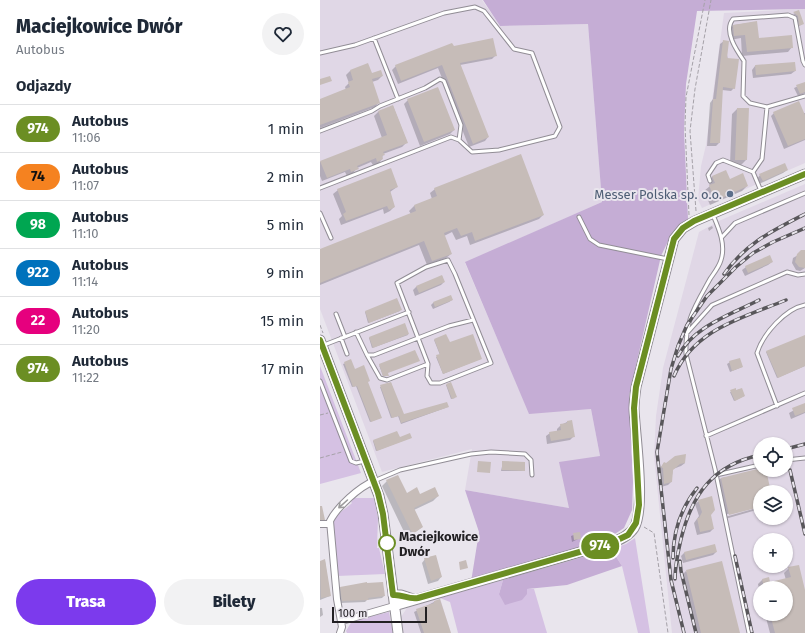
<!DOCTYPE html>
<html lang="pl">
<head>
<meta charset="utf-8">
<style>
	:root { --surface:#fff; --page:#f2f2f3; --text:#1f2937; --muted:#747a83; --line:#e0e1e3; --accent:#7c3aed }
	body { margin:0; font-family:"Fira Sans",sans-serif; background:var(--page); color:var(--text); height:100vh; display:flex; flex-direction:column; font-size:15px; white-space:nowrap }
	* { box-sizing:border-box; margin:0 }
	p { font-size:13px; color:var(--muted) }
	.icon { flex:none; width:22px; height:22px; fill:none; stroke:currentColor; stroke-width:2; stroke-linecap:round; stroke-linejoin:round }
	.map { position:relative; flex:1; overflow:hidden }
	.panel { display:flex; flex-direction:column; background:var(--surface); width:320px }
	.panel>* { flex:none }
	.badge { padding:0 8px; border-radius:13px; font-size:14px; line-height:26px }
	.tools { position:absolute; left:433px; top:437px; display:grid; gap:8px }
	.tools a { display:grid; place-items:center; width:40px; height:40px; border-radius:50%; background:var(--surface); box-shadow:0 1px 3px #0004; font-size:20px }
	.scale { position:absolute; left:12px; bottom:10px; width:95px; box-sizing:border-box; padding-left:4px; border:2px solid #222023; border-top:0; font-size:11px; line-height:14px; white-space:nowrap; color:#222023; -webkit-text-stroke:3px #e9e5ed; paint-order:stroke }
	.map>.badge { position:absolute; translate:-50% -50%; box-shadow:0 0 0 2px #fff }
	h2 { padding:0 16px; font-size:15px; line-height:36px }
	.round { display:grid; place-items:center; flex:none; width:42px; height:42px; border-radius:21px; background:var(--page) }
	.summary { display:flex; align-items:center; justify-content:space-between; height:68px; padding:0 16px }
	h1 { font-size:19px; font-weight:800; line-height:30px }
	.action { display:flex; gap:8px; margin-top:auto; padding:8px 16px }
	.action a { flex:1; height:46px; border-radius:24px; background:var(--accent); color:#fff; font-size:16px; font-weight:800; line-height:46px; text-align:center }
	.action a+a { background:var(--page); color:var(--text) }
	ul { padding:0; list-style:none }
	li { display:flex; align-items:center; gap:12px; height:48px; padding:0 16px; border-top:1px solid var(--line) }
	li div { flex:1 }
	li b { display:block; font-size:15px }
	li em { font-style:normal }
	li .badge { min-width:44px; font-weight:700; text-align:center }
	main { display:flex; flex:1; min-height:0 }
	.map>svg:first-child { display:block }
	.built { fill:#e0d7e6; fill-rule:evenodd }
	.green { fill:#d5c1e3 }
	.forest { fill:#c5add5 }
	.shadow { fill:#0003 }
	.building { fill:#c6bcb8 }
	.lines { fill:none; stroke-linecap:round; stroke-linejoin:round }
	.lane-casing { stroke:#918d95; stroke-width:5 }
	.street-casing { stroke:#918d95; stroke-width:8 }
	.secondary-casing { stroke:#918d95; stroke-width:11 }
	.path { stroke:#a5a1a8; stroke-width:1; stroke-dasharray:4 2; stroke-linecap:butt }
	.lane { stroke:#fff; stroke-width:3 }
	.street { stroke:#fff; stroke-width:6 }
	.secondary { stroke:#fff; stroke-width:9 }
	.rail-casing { stroke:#59575b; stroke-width:3.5 }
	.rail { stroke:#e9e5ed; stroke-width:2; stroke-dasharray:6; stroke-linecap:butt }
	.oneway { stroke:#9c9b9c }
	.line-casing { stroke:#fff; stroke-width:9 }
	.line { stroke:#6b8e23; stroke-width:6 }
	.service-dot { fill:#5c6f8a; stroke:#e9e5ed; stroke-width:1.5 }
	.stop-dot { fill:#fff; stroke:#6b8e23; stroke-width:2 }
	.labels { text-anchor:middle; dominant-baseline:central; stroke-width:4; stroke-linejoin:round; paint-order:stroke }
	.service-label { font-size:13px; fill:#4e5e75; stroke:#e9e5ed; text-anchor:end }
	.stop-label { font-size:13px; font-weight:bold; fill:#222023; stroke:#e9e5ed; text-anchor:start }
</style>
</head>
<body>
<main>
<section class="panel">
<div class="summary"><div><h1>Maciejkowice Dwór</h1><p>Autobus</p></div><a class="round"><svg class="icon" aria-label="heart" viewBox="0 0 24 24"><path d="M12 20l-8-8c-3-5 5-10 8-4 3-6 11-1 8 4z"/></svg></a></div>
<h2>Odjazdy</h2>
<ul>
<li><span class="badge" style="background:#6b8e23;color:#fff">974</span><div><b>Autobus</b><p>11:06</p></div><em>1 min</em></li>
<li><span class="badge" style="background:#f58220;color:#111">74</span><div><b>Autobus</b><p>11:07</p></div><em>2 min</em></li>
<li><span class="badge" style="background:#00a651;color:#fff">98</span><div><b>Autobus</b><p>11:10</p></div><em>5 min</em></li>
<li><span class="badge" style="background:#0072bc;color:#fff">922</span><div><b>Autobus</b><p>11:14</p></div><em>9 min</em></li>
<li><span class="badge" style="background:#e6007e;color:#fff">22</span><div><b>Autobus</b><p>11:20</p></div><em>15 min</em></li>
<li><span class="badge" style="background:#6b8e23;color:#fff">974</span><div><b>Autobus</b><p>11:22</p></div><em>17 min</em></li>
</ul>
<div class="action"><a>Trasa</a><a>Bilety</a></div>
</section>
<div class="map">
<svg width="485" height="633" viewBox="0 0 485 633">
	<rect width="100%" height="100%" fill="#e9e5ed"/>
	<path class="built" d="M0 0H162L180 26 268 24 282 202 145 263 209 413 271 409 280 456 249 508 145 490 152 449 62 472 0 309Z
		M485 9V163L382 208 378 200 381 166 386 145 404 13Z
		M485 184V633H352L334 456 336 416 343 368 379 232 401 220ZM440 444H466V470H440ZM440 492H466V518H440ZM440 540H466V566H440ZM440 588H466V614H440Z
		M120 598 131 633H83L81 617 87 608Z"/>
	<path class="green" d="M0 366 41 473 0 484Z
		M34 498H54L58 518 57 548H59L65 574 17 576 13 526C15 514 23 511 32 503L31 502Z
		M315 538 330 633H318L302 566 291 549 306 544Z
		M183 580 179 594 207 589H214L227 633H138L130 602 120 598Z
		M69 612 73 633H27L26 631 32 621Z"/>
	<path class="forest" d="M163 0H485V9L377 11 366 84 364 131 368 219 351 235 341 256 309 396 313 482 312 510 304 528 281 543 151 582 159 532 145 490 249 508 239 462 280 456 271 409 209 414 145 262 282 202 268 24 180 26Z
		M291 549 302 566 247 585 207 589V594L202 600 185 605 179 594 183 580Z"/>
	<path class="shadow" d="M478 12 482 24 479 26 477 17 473 14Z
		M436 22 438 39 472 47 468 52 422 56 421 38 410 40V29L414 25Z
		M404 41 414 88 411 91 402 90 399 143 396 146H387L390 103 393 99 400 44Z
		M133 47 176 55 172 59 140 65 168 137 165 141 149 147 118 68 78 84 72 70 76 66Z
		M435 66 475 71 471 74 433 78 432 70Z
		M30 71 62 76 58 80 52 82 59 102 55 107 0 128V100L26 90 25 87 29 83 26 75Z
		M485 83V93L478 96 474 88Z
		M88 100 134 130 130 134 100 146 84 104Z
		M73 106 87 142 82 147 63 154 62 159 58 164 53 165 51 162 37 168 33 173 27 176 25 172 2 181 0 176V162L62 138 54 116 58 112Z
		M417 109 426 160 421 165 410 164 412 114Z
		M454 113H485V140L464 149 451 116Z
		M467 170 463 173 439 184 437 179 440 175Z
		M393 176 409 180 427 186 422 191 390 205 384 191 390 186 388 181Z
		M77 187 70 192 74 207 70 211 64 214 63 209 21 225 19 219 22 216 13 194 18 190Z
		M115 189 223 215 219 219 150 245 147 236 136 240 132 232 124 236 131 254 126 258 107 265 99 245 0 285V250L91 214 89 211 94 206 112 199 110 193Z
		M392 226 393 228 389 231 388 228Z
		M485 251V268L480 271 476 270 472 263 473 258Z
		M452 262 448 265 425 276 422 270 426 267Z
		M122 276 124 282 121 285 95 296 93 290 96 287Z
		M130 296 132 300 129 302 113 309 111 305 113 303Z
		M77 300 80 311 48 323 45 312Z
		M85 325 88 335 52 348 49 338Z
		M485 336V366L457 378 446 352Z
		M114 340 130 343 160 359 123 374 116 357 120 355Z
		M31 361 34 370 47 382 60 418 50 422 36 386 32 387 23 364Z
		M410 362 422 367 410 372 407 364Z
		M59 365 67 373V376H63Z
		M71 383 83 416 128 407 81 424 78 416 71 418 60 387Z
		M126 385H127L135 398 131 399Z
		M421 389 424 396 414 401 410 392Z
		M485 404V413L471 419 469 413Z
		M247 422 253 437 250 440 227 444 226 436 230 433 237 432V429L241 425Z
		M77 432 79 439 90 438 56 451 53 441Z
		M183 462 204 471H181Z
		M344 463H365L361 466 353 469 351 482 348 485 341 487 340 472 338 471Z
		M445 470 450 492H440V505L404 515 405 517 440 507V509L405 519 397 483 401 478Z
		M78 476 86 494 118 496 113 501 94 510 102 527 89 537 86 536 62 486 67 481Z
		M379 501 390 515 393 529 390 532 377 535 374 523 379 516 375 504Z
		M259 533 260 538 252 542 251 536Z
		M396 552 393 555 363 563 361 556 364 553Z
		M105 559 121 577 118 581 108 584 102 563Z
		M5 561 10 596 0 600V562Z
		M469 568 485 595V633H450L445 614H466V588H440V594L438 584 442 580 448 578 450 584 466 580 464 573Z
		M366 571 419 633H375L361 576Z
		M21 587 64 596 62 598 47 600 45 602 20 603 19 590Z
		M114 602 130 633H101L94 612Z
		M0 608H2L3 615 0 617Z"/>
	<path class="building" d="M479 10 484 24 479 26 478 16 473 12Z
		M437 21 439 38 472 35 473 48 427 52 425 35 414 36 413 25Z
		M173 38 177 56 140 63 169 137 153 144 122 65 81 81 75 65 132 43 134 46Z
		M403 40 409 41 407 58 419 59 418 67 415 89 403 87 400 143H390L393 99H396Z
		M475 62 476 71 436 75 435 65Z
		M48 63 52 73 61 70 63 76 52 79 60 103 0 125V99L30 87 28 82 33 80 30 70Z
		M10 76 12 81 0 85V79Z
		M485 82V92L480 94 476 85Z
		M118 87 135 130 104 142 87 99Z
		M479 101 485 115V139L468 146 453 112Z
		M73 105 88 143 63 152 65 155 62 156 63 159 57 162 56 158 37 166 39 169 31 172 30 169 7 178 0 161 67 135 58 111Z
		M417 108H429L427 160H415Z
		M201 154 224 215 155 241 152 232 141 236 137 228 124 233 132 254 112 261 104 241 0 283V249L96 211 94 205 117 196 114 188Z
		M465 163 468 170 443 181 439 174Z
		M71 168 78 187 70 190 75 207 69 210 67 206 26 221 23 214 26 212 17 189Z
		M406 170 410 179 423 173 428 186 395 201 389 185 395 183 392 176Z
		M481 250H485V268L479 267 475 262 477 254Z
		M450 255 453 262 428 273 425 266Z
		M122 275 125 282 99 293 96 286Z
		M131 295 133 300 115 307 113 302Z
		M77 298 82 310 49 323 45 311Z
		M85 323 89 334 53 348 49 337Z
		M126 334 130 342 153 334 162 359 123 374 116 355 120 354 114 339Z
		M485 335V366L458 378 446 351Z
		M95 350 100 361 68 373 69 376H63L59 364Z
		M420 358 423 367 412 371 409 361Z
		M31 359 35 369 44 365 50 381 48 382 62 418 51 422 37 386 33 387 24 362Z
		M71 382 84 414 127 402 129 407 81 423 79 416 72 418 60 385Z
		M131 382 137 397 132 399 126 384Z
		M416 388V390L422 388 425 396 415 401 410 390Z
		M485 403V412L475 416 472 408Z
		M252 420 255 437 231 441 229 432 241 430 240 424 247 423V421Z
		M77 431 80 437 90 433 92 438 57 451 53 440Z
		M366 454 365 463 360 464 353 470 352 482 344 484 343 468 341 467 344 462 346 463 355 456Z
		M158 461 171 462 170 473 157 472Z
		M182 461 205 462V471L182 470Z
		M437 469V470H446L451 492H440V507L409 515 401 478Z
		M78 475 87 493 97 487 100 494 115 487 119 496 94 508 103 527 94 533 91 531 66 480Z
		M392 496 395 510 391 515 394 529 380 532 377 518H379L382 512 378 500Z
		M0 506H2L5 520H0Z
		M260 532 261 539 254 540 253 533Z
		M395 544 397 552 366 560 364 552Z
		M116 555 122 577 111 581 104 558Z
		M5 559 11 596 1 598 0 561Z
		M146 560 148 568 140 570 139 562Z
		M402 561 420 633H381L366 570Z
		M479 565 485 590V633H455L450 614H466V588H444L442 579 449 577 450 582 471 577 468 567Z
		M47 582V583L63 582 65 596 48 598 49 600 22 601 20 587Z
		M120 599 131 633H104L96 609 114 603V601Z"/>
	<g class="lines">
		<defs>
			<path id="lane" d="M54 38 78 99
				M0 53 35 45 124 13 155 7 164 11 194 49 212 53 240 127 235 136 179 150 152 152 139 140 131 137 0 188
				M447 107 430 103 423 96 424 61C417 51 403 31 413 19L468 15 475 18 483 61 485 65
				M0 131 52 111 60 106 105 88 120 79 124 81 141 125 139 140
				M390 181 388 175 396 163 403 160 433 172
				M441 191 433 172 442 159 447 107 485 96
				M0 213 11 238
				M393 215C399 229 406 245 401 260 399 267 394 273 390 279 374 308 365 320 366 354L395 469 429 633
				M259 217 270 239 279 245 348 259
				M402 237 415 223 485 193
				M128 260 135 274 171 363 120 383H111L107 376 108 364 77 283 106 267Z
				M16 314 25 337
				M36 332 47 355H54L129 326 153 320
				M366 334 392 305 467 272 478 275 485 274
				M21 338 27 354
				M4 345 89 312
				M47 355 60 378 67 380 108 364
				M0 381 31 461 36 463 45 461
				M457 406 437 353C443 334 465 309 485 305
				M386 436 485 393
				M466 460 485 458
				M396 475 440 465
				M54 481 80 470 151 454 171 452 205 454 211 460 212 475"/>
			<path id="street" d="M0 524H9
				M22 621 74 606
				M20 633 22 627 17 599 10 521C17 507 39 487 54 481"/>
			<path id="secondary" d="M0 340 59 496 63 514 78 633
				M73 595H81L93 599
				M74 606 291 543C299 540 309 536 314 528 326 509 315 434 314 409 314 401 315 394 316 387L354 239 363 228 375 221 485 174"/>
		</defs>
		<use href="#lane" class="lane-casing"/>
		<use href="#street" class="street-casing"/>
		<use href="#secondary" class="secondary-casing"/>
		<path class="path" d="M376 211 370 131 375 89 391 0
			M369 215 365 126 366 97 385 0
			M0 325 3 333
			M0 415 8 413
			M0 458 22 452
			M324 527 334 533 348 633"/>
		<use href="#lane" class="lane"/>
		<use href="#street" class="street"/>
		<use href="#secondary" class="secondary"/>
		<defs>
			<path id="rail" d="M404 274C426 243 452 231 485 214
				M358 356C374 326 410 315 439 300
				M354 376C374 329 422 318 466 300
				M466 449 485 444
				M470 470 485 534
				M415 556 432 633
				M353 558C353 533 361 508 377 488
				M360 561 361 571 376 633
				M355 579C355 565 358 552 361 539 372 494 393 465 440 455
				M364 633 351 580 337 452 351 369 358 346 367 325 387 296 416 267 433 253 453 242 485 228"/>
		</defs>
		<use href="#rail" class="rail-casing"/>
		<use href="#rail" class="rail"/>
	</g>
	<defs><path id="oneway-shaft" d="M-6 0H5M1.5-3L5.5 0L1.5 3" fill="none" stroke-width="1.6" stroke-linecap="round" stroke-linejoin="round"/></defs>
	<use class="oneway" href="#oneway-shaft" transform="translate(23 504) rotate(138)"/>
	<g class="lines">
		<defs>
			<path id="line" d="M0 340 58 493 63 514 73 595C82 594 89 600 98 598L291 543 308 535 316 523 319 505 314 408 316 387 354 239 363 228 374 221 485 174"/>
		</defs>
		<use href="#line" class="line-casing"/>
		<use href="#line" class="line"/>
	</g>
	<circle class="service-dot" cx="410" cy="194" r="4"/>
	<circle class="stop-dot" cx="67" cy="543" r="8"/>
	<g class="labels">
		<g class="service-label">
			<text x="402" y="194">Messer Polska sp. o.o.</text>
		</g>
		<g class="stop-label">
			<text x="79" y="536">Maciejkowice<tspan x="79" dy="15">Dwór</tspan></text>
		</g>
	</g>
</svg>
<div class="tools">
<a><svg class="icon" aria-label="locate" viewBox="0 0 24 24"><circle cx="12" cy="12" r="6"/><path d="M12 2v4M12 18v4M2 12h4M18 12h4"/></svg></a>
<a><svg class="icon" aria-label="layers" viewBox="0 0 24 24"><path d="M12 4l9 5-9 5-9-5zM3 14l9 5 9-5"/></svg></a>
<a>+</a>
<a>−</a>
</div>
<div class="scale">100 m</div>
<b class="badge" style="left:280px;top:546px;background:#6b8e23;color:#fff">974</b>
</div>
</main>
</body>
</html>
